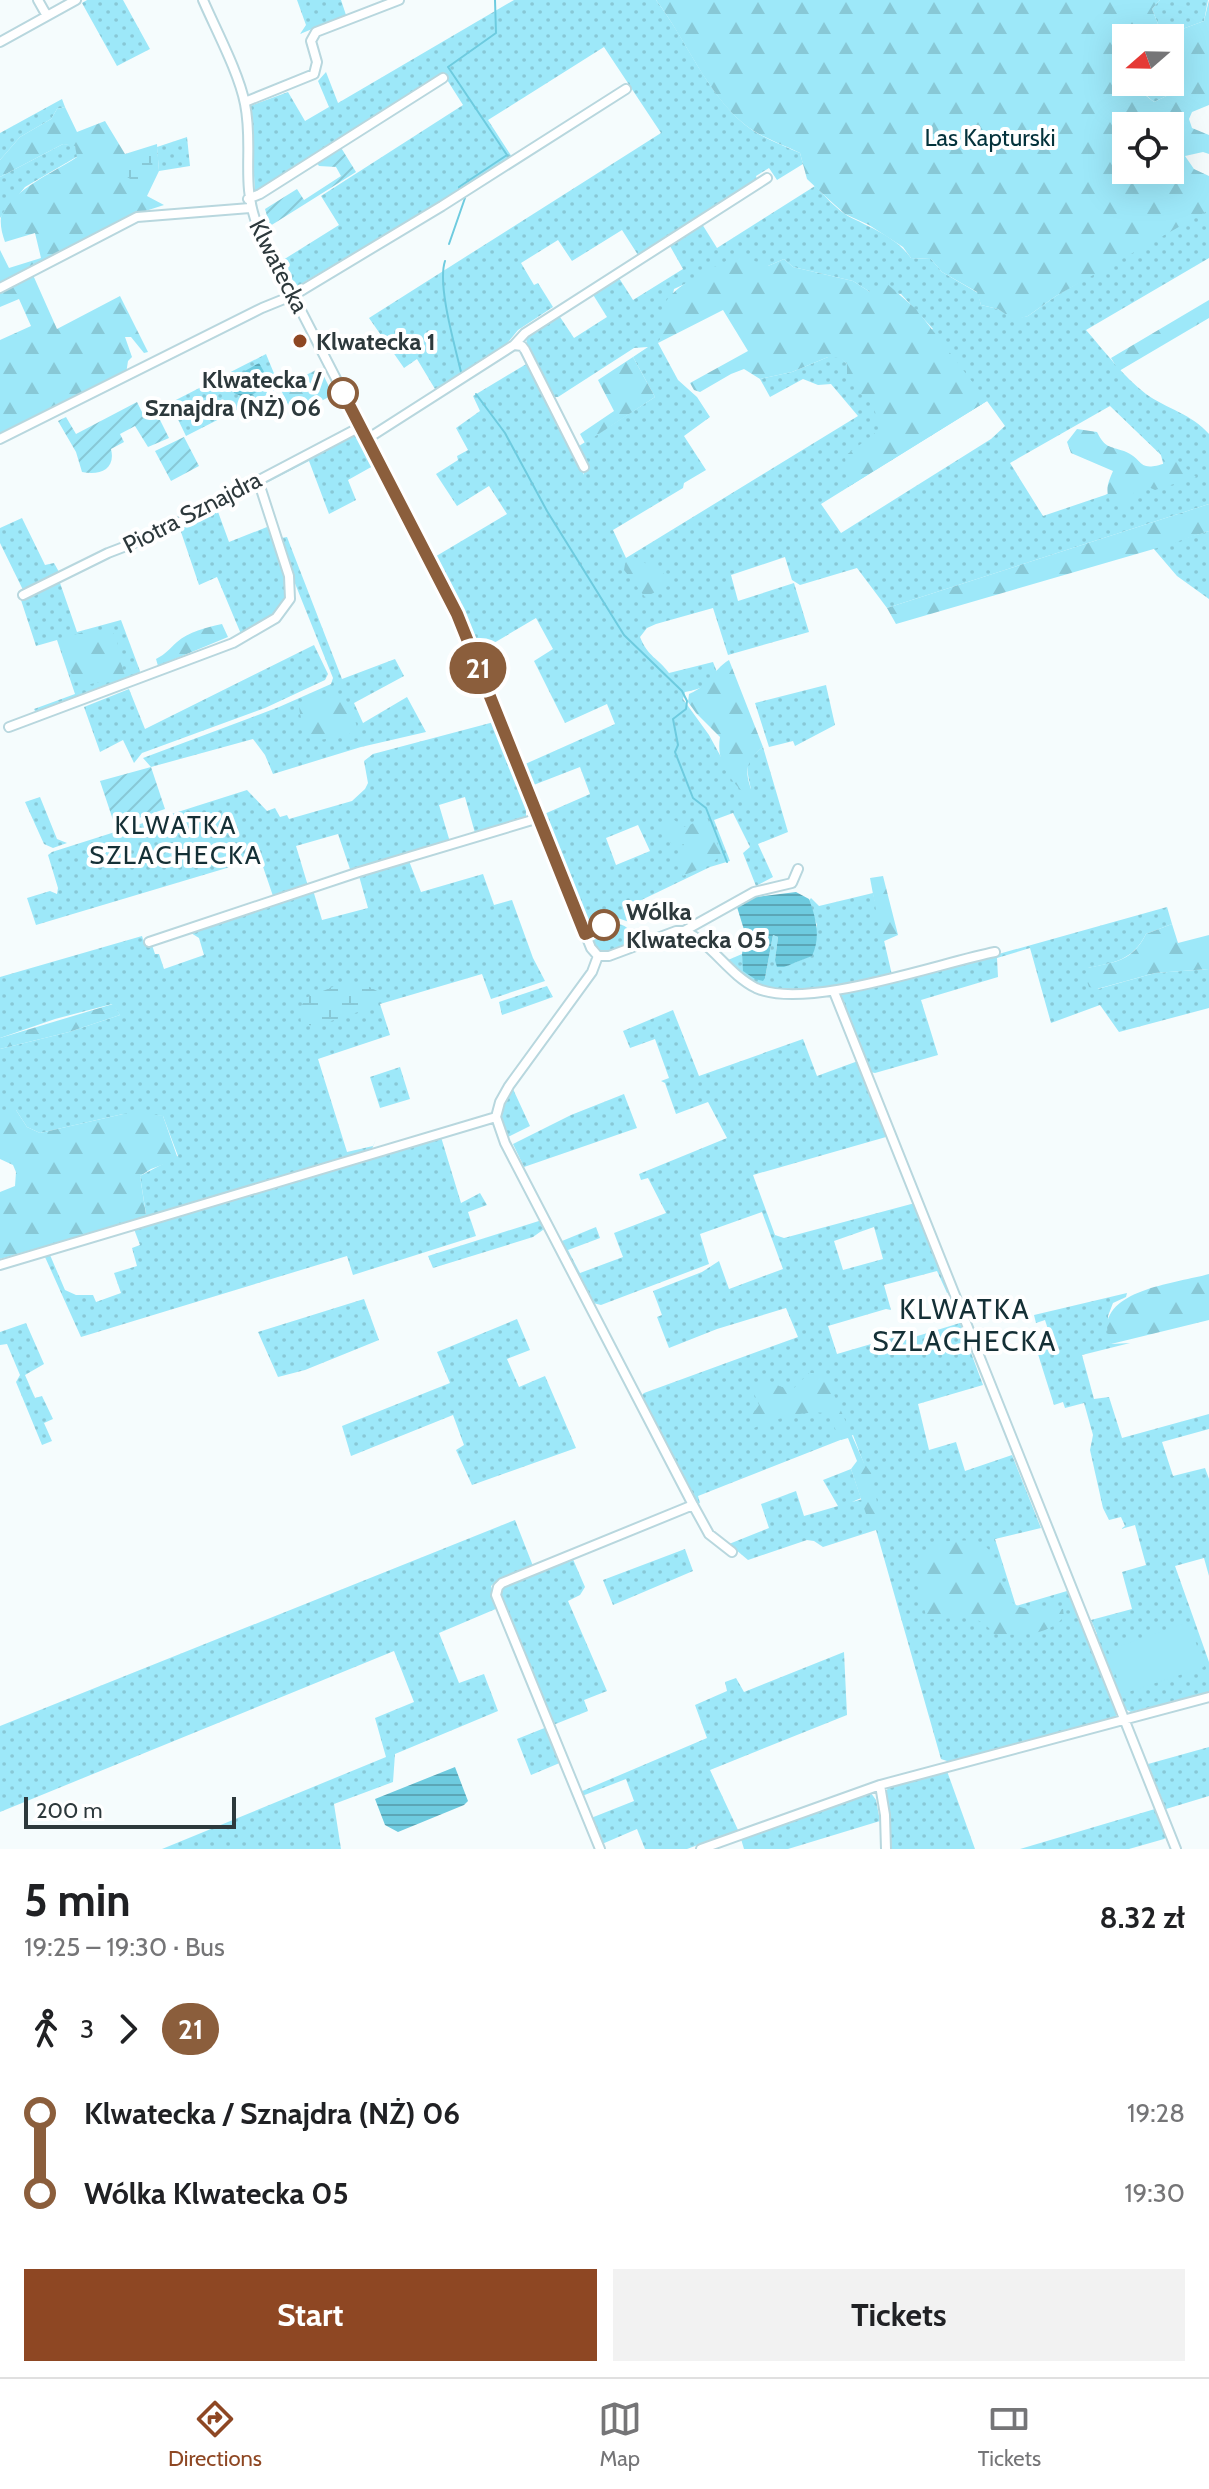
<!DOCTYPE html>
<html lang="en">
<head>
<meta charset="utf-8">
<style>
	:root { --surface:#fff; --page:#f2f2f2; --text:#202124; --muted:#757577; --line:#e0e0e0; --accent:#8e4723 }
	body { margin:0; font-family:Cabin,sans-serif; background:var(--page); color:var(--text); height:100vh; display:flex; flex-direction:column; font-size:30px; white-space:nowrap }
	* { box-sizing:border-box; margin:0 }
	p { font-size:26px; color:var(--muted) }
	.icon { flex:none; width:44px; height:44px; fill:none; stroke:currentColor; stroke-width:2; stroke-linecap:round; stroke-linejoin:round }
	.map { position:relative; height:1849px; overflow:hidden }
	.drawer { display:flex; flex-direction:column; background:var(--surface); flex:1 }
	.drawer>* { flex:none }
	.badge { padding:0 16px; border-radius:26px; font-size:28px; line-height:52px }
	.needle { width:52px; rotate:250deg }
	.tools { position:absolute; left:1112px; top:24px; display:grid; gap:16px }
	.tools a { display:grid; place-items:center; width:72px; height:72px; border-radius:0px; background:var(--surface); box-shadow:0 8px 32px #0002; font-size:40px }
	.scale { position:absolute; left:24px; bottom:20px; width:212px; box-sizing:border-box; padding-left:8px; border:4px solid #2d393c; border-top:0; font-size:22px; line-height:28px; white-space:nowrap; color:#2d393c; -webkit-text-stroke:6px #fff; paint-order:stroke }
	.map>.badge { position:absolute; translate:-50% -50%; box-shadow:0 0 0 4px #fff }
	.legs { display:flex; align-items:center; gap:12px; height:88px; padding:0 24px; font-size:26px }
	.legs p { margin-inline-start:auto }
	.summary { display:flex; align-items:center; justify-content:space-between; height:136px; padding:0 24px }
	h1 { font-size:44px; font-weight:700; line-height:60px }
	.primary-button { display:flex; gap:16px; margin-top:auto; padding:16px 24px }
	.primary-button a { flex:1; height:92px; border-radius:0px; background:var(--accent); color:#fff; font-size:32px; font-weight:700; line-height:92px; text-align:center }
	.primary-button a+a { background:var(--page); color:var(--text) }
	ul { padding:0 24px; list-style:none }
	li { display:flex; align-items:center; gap:28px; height:80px; font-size:30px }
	li i { display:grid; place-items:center; width:12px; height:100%; margin:0 10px; background:currentColor }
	li i::after { content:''; width:20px; height:20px; margin:-10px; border:6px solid; border-radius:50%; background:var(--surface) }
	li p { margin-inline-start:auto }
	li:first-child i { background:linear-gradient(#0000 50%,currentColor 0) }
	li:last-child i { background:linear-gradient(currentColor 50%,#0000 0) }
	.menu { display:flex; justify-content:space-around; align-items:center; height:112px; border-top:2px solid var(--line); background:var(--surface); font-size:22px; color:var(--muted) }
	.menu a { display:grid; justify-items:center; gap:4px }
	.menu .active { color:var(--accent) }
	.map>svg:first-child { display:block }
	.grass { fill:url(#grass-dots); fill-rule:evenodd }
	.forest { fill:url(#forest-firs); fill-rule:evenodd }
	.wetland { fill:url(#wetland-marsh) }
	.garden { fill:url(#garden-furrows) }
	.pitch { fill:#9de8f9 }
	.water { fill:url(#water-rules) }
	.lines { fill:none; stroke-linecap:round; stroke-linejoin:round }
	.stream { stroke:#6ecbdf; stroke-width:2 }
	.minor-casing { stroke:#b8d7de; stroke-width:12 }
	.minor { stroke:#fff; stroke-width:8 }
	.line-1-casing { stroke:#fff; stroke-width:18 }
	.line-1 { stroke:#8b5e3c; stroke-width:12 }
	.poi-dot { fill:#8e4723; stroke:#fff; stroke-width:3 }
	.stop-1-dot { fill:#fff; stroke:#8b5e3c; stroke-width:4 }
	.labels { text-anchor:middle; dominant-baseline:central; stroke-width:8; stroke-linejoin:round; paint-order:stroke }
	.park-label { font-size:24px; fill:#04323b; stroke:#fff }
	.street-label { font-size:24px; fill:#2d393c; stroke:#fff }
	.poi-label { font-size:24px; font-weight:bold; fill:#2d393c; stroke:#fff; text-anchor:start }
	.stop-label { font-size:24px; font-weight:bold; fill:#2d393c; stroke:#fff; text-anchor:end }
	.neighbourhood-label { font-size:26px; letter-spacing:2px; fill:#153036; stroke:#fff }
	.quarter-label { font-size:28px; letter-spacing:2px; fill:#153036; stroke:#fff }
</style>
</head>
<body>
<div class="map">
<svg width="1209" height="1849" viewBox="0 0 1209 1849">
	<defs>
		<pattern id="grass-dots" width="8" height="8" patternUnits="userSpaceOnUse" patternTransform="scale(2)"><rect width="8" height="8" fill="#9de8f9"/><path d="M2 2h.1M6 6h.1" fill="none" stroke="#88c8d6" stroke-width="1.8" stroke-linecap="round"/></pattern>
		<pattern id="forest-firs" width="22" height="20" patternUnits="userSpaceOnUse" patternTransform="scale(2)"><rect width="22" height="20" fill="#9de8f9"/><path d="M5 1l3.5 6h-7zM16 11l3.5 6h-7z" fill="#88c8d6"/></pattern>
		<pattern id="wetland-marsh" width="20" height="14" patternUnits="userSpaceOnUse" patternTransform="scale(2)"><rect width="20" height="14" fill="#9de8f9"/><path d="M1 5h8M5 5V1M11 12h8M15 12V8" fill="none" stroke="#88c8d6"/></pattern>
		<pattern id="garden-furrows" width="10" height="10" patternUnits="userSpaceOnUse" patternTransform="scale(2)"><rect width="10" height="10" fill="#9de8f9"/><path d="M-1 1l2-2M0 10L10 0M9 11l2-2" fill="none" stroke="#88c8d6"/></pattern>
		<pattern id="water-rules" width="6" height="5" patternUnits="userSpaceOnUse" patternTransform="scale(2)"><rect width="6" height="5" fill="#6ecbdf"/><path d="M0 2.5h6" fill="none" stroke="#5ba6b6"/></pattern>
	</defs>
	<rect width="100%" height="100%" fill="#f5fcfd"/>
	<path class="grass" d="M87 0H123L150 49 117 66 82 3Z
		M297 0H341L346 15 300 34 306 25Z
		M514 0H656C686 39 706 92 744 124 760 137 781 145 800 153L803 164 777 180 769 168 756 176 757 179 638 255 622 230 572 261 558 240 521 263 534 285 538 283 553 307 518 330 505 346 435 389 417 359 404 368 369 318 661 133 604 47 488 120 512 157 478 180 296 287 283 260 339 225 321 196 463 105 444 75 255 193 250 106 288 92 305 121 329 107 318 81 326 72 338 103Z
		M1160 0H1208L1204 21 1177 31 1158 24 1152 9Z
		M1170 62 1178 72 1177 91 1154 102 1141 91 1138 82H1170Z
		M62 99 65 107 57 109 51 119 20 137 0 160V133Z
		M187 137 190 166 159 171 157 147Z
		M63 144 75 145 78 156 25 187 0 218V177Z
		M815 186C825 196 836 209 848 216 871 228 896 237 911 258L931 259 942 272 978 293 981 305 998 309 1014 319 1028 316 1056 296 1209 205V258L1086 330C1106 353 1123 376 1146 394 1167 409 1192 414 1209 434V504L887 608 857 568 800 585 792 580 785 557 731 575 738 601 794 583 809 632 728 655 713 608 656 624 647 628 640 637C648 657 658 658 669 673L713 662 717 672C710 687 699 689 685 692L683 699 709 735 733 779 751 789C746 767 744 761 763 747L788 832 758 844 773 877 756 886 743 853 750 847 733 813 714 820 730 861 710 867 629 906 635 921 632 923 612 916 594 924V926L587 927 542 815 590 794 580 767 531 786 523 765 615 724 607 704 565 723 534 661 553 649 536 618 477 653 433 558 507 514 489 486 457 506 436 474 458 460 457 456 468 450 456 428 480 411 473 396 528 363 584 475 579 446 655 397 633 357 648 347 634 348 558 397H554L527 347 526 336 558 314 574 338 607 317 592 293 619 278 633 300 683 269 670 246 702 224 717 248ZM784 259 793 267 853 281 870 292 901 294 933 329 847 364 840 357H828L792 372 760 379 770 397 803 379 818 385 831 384 858 416 626 558 613 530 683 488 684 483 706 470 684 436 710 417 697 397 678 380 658 343 665 331 674 289 700 277 768 266ZM987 401 1005 426 991 439 841 533 821 504ZM1110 406 1161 455 1164 467 1105 495 1043 516 1010 463ZM638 825 650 851 616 865 606 838Z
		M266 354 280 388 186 436 170 403Z
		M356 431 373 466 348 480 356 500 329 514 309 461 268 482 265 479Z
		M217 509 229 542 267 527C278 548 298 597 275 615 265 623 252 628 241 634L217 577 199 585 180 529Z
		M22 518 45 565 54 563 59 572 23 590 0 543V528Z
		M1209 531V599L1177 576 1153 548Z
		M287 537 342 679 395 659 404 676 354 703 363 723 407 697 426 732 361 747 273 774 265 755 253 739 151 767 143 758 279 707 331 684 333 678 290 571 281 538Z
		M59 580 77 632 121 620 140 671 139 675 36 713 34 709 75 694 57 640 36 646 21 600Z
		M314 645 328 674 325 680 265 708 142 753 134 763 123 740 100 752 84 707 129 689 145 729Z
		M826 685 835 725 795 746 793 741 769 747 755 703Z
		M494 722 526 808V817L523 820 475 833 465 797 439 805 450 842 351 872 338 834 296 846 308 886 273 896 260 858 36 925 27 898 50 891 57 894 58 888 48 855 52 852 247 790 267 811 275 808 280 817 287 815 289 819 352 801 365 789 368 783 364 761 373 754Z
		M40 797 57 839 67 843 53 848 44 844 25 802Z
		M409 861 421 892 483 874 494 905 512 900 533 958 545 981 491 999 482 974 380 1004 390 1035 318 1059 347 1152 373 1146 376 1139 372 1149 170 1213 140 1219 146 1214 140 1176 178 1156 163 1116 123 1114 40 1133 27 1127 16 1110H0V1049L69 1032 120 1015 112 1004 55 1019 0 1038V977L142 936 145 946 152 945 155 954H159L164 969 204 955 199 938 191 933 196 928 313 890 322 920 368 908 359 876Z
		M873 893 892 975C860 981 792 997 762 985 748 980 738 971 728 960L742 954 744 971 765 978 773 935 778 937 775 960 794 963 808 957 817 925 808 902 811 898 819 906Z
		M1167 907 1172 924 1146 934C1132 961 1115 962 1088 968L1098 989 1155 973 1209 969V1008L1119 1032 1100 1005 1051 1023 1030 948 997 958 998 977 921 1000 938 1055 875 1073 870 1072 839 993 995 955Z
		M614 924C624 923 631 929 633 938L630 945 609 952 596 949 590 937Z
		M547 986 553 997 502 1015 499 1002Z
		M673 1010 699 1076 803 1039 817 1076 858 1061 886 1137 753 1175 775 1235 784 1238 915 1203 950 1292 947 1293 937 1271 884 1285 891 1310 886 1309 828 1326 837 1354 895 1337 898 1342 960 1323 983 1385 918 1404 929 1450 956 1442 965 1471 1012 1455 1041 1528 995 1539 1016 1606 1067 1591 1118 1713 1115 1717 950 1762 941 1759 876 1530 823 1547 814 1541 807 1540 748 1560 729 1544 769 1528 761 1504 796 1491 804 1516 838 1506 823 1480 851 1469 861 1498 852 1502 870 1497 864 1464 853 1435 698 1496 700 1503 697 1504 641 1396 644 1393 798 1337 786 1308 717 1329 669 1348 657 1317 662 1315 653 1291 702 1272 719 1261 729 1289 783 1269 762 1212 700 1234 709 1264 601 1305 593 1303 562 1241 596 1227 600 1238 568 1250 580 1273 623 1257 614 1233 666 1213 648 1178 641 1180 639 1174 727 1138 708 1102 676 1114 665 1083 661 1081 669 1078 655 1039 630 1048 623 1031ZM874 1227 883 1259 843 1270 834 1241Z
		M400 1067 410 1099 380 1108 370 1077Z
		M513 1089 530 1126 506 1138C499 1116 501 1107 513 1089Z
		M624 1094 637 1128 524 1167 513 1144 571 1115Z
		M441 1137 461 1203 480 1193 487 1205 468 1212 476 1236 353 1275 347 1256 81 1337 45 1257 50 1255 65 1290 76 1295H93L96 1302 121 1293 114 1273 137 1266 132 1248 140 1245 134 1229Z
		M542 1220 547 1227 533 1237 433 1268 428 1256Z
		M1127 1293 1126 1297 1113 1303 1108 1316 1111 1344 1130 1343 1082 1355 1094 1399 1109 1397 1122 1438 1209 1414V1429L1162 1442 1173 1476 1205 1468 1209 1479V1576L1204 1558 1175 1566 1209 1662V1693L1131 1712 1123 1708 1094 1635 1097 1634 1091 1620 1132 1609 1122 1572 1146 1565 1135 1525 1121 1529 1125 1526 1121 1517 1109 1520 1103 1508 1090 1450 1093 1435 1084 1403 1065 1408 1063 1402 1054 1405 1037 1351 1053 1345 1045 1320 1036 1323 1034 1315Z
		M364 1299 379 1340 305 1370 278 1377 258 1332Z
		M517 1319 530 1350 507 1359 519 1387 545 1376 576 1448 472 1485 456 1450 464 1445 453 1415 351 1456 342 1426 450 1383 437 1352Z
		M26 1323 44 1364 25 1375 35 1398 42 1396 53 1419 44 1423 52 1441 42 1445 16 1382 20 1375 7 1344 0 1345V1332Z
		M515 1520 533 1566 497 1581 491 1586 498 1608 439 1633 459 1683 484 1674 498 1711 395 1754 393 1782 334 1804 341 1849H162L386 1757 375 1718 414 1702 394 1651 0 1812V1726Z
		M685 1549 693 1571 613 1605 603 1580Z
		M572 1557 585 1587 580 1595 568 1601 607 1691 584 1700 588 1711 553 1725 500 1592 504 1585Z
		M844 1652 847 1715 710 1770 738 1830 687 1849H645L637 1829 602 1844 591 1818 634 1801 626 1779 582 1796 580 1792 707 1738 695 1705 727 1691 725 1682 736 1678 744 1692Z
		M547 1727 562 1762 531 1775 517 1739Z
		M1209 1747V1796L1166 1809 1148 1764Z
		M947 1771 975 1849H887L885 1794 888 1788Z
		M871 1793 876 1800 880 1821 788 1849H744L741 1839Z
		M1155 1809 1167 1837 1164 1839 1129 1849H1020Z"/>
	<path class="forest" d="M656 0H1160L1152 9 1158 24 1177 31 1204 21 1209 0V105L1192 112 1189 119 1192 128 1209 135V154L1203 152 1185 156 1194 169 1209 176V210L1056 296 1028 316 1014 320 998 309 981 305 977 292 942 272 931 259 911 258 903 247 869 225 845 214 825 196 807 179 800 153C781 144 760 137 744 124 707 94 685 38 656 0ZM1126 38H1170V62L1178 72 1177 91 1154 102 1141 92 1138 82H1126ZM1126 126H1170V170H1126Z
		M65 107 77 132 105 121 125 154 157 144 159 171 147 196 164 205 130 216 33 275 57 329 120 296 148 352 144 353 131 337H125L132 357 128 361 126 374 0 435V340L31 326 19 299 0 307V250L9 268 41 258 35 233 5 242C2 234 0 225 1 217 15 187 52 174 77 157L75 146 63 144 0 177V160L20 137 51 119 57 109Z
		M738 255 768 266 784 259 793 267 853 281 870 292 885 282 917 310 987 401 848 487 845 456 879 430 874 407 847 379V364L840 358 828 357 792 372 760 379 744 369 731 374 700 392 694 390 690 383 748 351 723 310 658 343C669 324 659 321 664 306 671 285 718 266 738 255Z
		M1209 300V318L1119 371 1111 358Z
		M633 357 655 397 585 443 580 434 614 411 598 380Z
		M320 368 333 395 293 415 280 388Z
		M1077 429 1097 432C1105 448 1109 446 1124 451 1145 459 1136 473 1166 463L1158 450 1162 447 1196 477 1155 490 1144 485 1135 489 1132 499 1127 505 1110 502C1105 489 1108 483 1113 471L1071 453 1067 442Z
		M1209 504V531L1164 546 896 624 887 608Z
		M635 557 671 578 672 584 645 597 624 570 626 558Z
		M222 624 228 637 158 666 156 659C166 654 169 649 177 642 188 632 207 627 222 624Z
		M92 629 103 634 113 633C120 641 119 662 125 675L120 678 86 685C67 676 61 657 65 638Z
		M729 660 763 747C741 764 746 776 755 800L750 806 745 802V794C728 778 716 761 720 737L696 713 688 702 689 694C714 683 711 671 729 660Z
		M331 692C348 693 353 713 357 727L347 736 319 740C306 732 300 721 299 706L311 698Z
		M668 816 685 827 707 817 721 853C715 866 696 869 683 876L676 860 684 844 673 845 661 833 658 826Z
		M883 876 898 935 882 942 870 878Z
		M1172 924 1178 943 1209 935V969L1155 973 1097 989 1089 987 1085 976 1087 968C1115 962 1132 962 1146 934Z
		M113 1004 120 1015 69 1032 0 1049V1038Z
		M0 1110H16L27 1127 40 1133 123 1114 137 1112 163 1116 178 1159 151 1169 140 1176 146 1215 140 1219 0 1259V1192L15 1186 16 1172 13 1165 0 1159Z
		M1209 1274V1320L1111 1344C1088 1291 1173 1284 1209 1274Z
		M809 1373H820L827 1379 864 1463 871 1473 880 1517 873 1526H870L851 1469 857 1461 848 1438 841 1440 827 1413C804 1410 773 1419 754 1428 746 1419 754 1413 759 1405L752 1389 766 1379 781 1387 794 1388Z
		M973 1540C1007 1549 994 1594 1018 1606 1030 1612 1050 1609 1063 1609L1064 1617C1046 1637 1019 1635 994 1634 975 1608 954 1621 927 1619 921 1597 908 1549 942 1542 952 1540 963 1541 973 1540Z"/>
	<path class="wetland" d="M151 152 153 170 146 182H135L124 175 121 165 128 158Z
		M348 981 362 983 379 992 367 1009 316 1026 301 1024 300 1010 305 998Z"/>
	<path class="garden" d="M340 146 356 172 270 226 265 209 297 189 304 200 341 176 336 167 319 166 316 162Z
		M137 402 144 416 155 410 169 438 148 447 135 426 120 434 124 442 111 449C116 469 100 476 82 472L76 452 58 421 66 417 76 434Z
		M184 437 199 466 171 481 155 451Z
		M151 767 165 809 115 826 100 781Z"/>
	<path class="pitch" d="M1189 1622 1204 1667 1122 1694 1108 1650Z"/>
	<path class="water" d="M259 363 271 384 246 398 234 393 231 384 236 376Z
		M796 892 809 899C816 918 821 937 812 956L784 967H777L775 960 778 937 773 935 765 978 763 981 755 979 743 971 742 954 745 933 737 907 756 897Z
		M455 1767 468 1801 464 1805 398 1832 385 1825 375 1799Z"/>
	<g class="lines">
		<path class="stream" d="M460 189 459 187 507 155 448 67 496 33 495 0
			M449 244 465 198 463 194
			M445 261C437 285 455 346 461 372
			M476 394 505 433 547 511 624 635 682 691 687 701 686 709 673 719 678 745 675 752 693 798 706 808 727 862"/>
		<defs>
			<path id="minor" d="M38 0 47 16
				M203 0C216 30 239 73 245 104 254 148 240 184 258 227L457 614 591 948 598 956
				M0 42 76 0
				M245 102 314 74 317 62 311 41 316 32 399 0
				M248 199 260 194 443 78
				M0 288 137 217 250 208
				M514 345 522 346 525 350 584 467
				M0 439 262 308 294 295 442 206 626 89
				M367 439 514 345 525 333 767 178
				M23 595 108 553 155 535 360 427
				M9 727 233 643 276 618 290 599 289 576 258 480
				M684 931 754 892 792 883 798 869
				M149 942 359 872 539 818
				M598 956H609L676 931H684C712 943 728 974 756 988 806 1011 939 963 995 952
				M834 992 1176 1849
				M496 1117 505 1143 693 1505 709 1534 732 1552
				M496 1117 500 1102 509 1086 592 972 598 956
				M0 1265 496 1117
				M880 1785 885 1815 886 1849
				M600 1849 496 1595 498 1587 502 1583 693 1505
				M701 1849 880 1785 1209 1697"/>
		</defs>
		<use href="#minor" class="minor-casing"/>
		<use href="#minor" class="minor"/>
	</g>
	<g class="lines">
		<defs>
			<path id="line-1" d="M343 393 457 614 585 934 604 925"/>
		</defs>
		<use href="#line-1" class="line-1-casing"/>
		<use href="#line-1" class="line-1"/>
	</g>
	<circle class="poi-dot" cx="300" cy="341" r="8"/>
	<g class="stop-1-dot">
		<circle cx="343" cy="393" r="14"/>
		<circle cx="604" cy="925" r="14"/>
	</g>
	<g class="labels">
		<g class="park-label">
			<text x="990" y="137">Las Kapturski</text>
		</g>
		<g class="street-label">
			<text transform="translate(279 266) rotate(63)">Klwatecka</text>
			<text transform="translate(192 512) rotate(-27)">Piotra Sznajdra</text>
		</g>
		<g class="poi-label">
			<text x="316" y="341">Klwatecka 1</text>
		</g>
		<g class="stop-label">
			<text x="321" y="379">Klwatecka /<tspan x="321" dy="28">Sznajdra (NŻ) 06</tspan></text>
			<text x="626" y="911" text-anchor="start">Wólka<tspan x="626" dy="28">Klwatecka 05</tspan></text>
		</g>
		<g class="neighbourhood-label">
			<text x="176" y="825">KLWATKA<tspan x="176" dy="30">SZLACHECKA</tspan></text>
		</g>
		<g class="quarter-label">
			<text x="965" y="1309">KLWATKA<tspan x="965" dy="32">SZLACHECKA</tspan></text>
		</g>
	</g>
</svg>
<div class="tools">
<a><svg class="needle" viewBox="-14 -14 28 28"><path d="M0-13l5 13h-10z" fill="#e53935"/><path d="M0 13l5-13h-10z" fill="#757577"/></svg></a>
<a><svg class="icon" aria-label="locate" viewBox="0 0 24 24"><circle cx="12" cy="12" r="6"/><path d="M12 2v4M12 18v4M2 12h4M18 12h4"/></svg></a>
</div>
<div class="scale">200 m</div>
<b class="badge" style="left:478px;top:668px;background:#8b5e3c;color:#fff">21</b>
</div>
<section class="drawer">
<div class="summary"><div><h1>5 min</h1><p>19:25 – 19:30 · Bus</p></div><b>8.32 zł</b></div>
<div class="legs"><svg class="icon" aria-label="walk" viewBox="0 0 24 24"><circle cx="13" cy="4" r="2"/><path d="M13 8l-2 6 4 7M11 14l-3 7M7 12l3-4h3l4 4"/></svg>3<svg class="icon" aria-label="forward" viewBox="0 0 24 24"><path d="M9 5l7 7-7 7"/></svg><b class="badge" style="background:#8b5e3c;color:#fff">21</b></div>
<ul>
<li><i style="color:#8b5e3c"></i><b>Klwatecka / Sznajdra (NŻ) 06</b><p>19:28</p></li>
<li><i style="color:#8b5e3c"></i><b>Wólka Klwatecka 05</b><p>19:30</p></li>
</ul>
<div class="primary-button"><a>Start</a><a>Tickets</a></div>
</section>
<nav class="menu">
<a class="active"><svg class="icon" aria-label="directions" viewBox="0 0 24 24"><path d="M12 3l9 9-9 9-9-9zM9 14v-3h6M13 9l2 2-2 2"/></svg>Directions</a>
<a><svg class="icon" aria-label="map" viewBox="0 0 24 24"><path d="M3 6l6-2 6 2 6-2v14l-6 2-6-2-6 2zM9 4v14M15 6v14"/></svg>Map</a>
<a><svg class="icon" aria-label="tickets" viewBox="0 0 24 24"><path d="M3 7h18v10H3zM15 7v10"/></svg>Tickets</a>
</nav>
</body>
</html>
